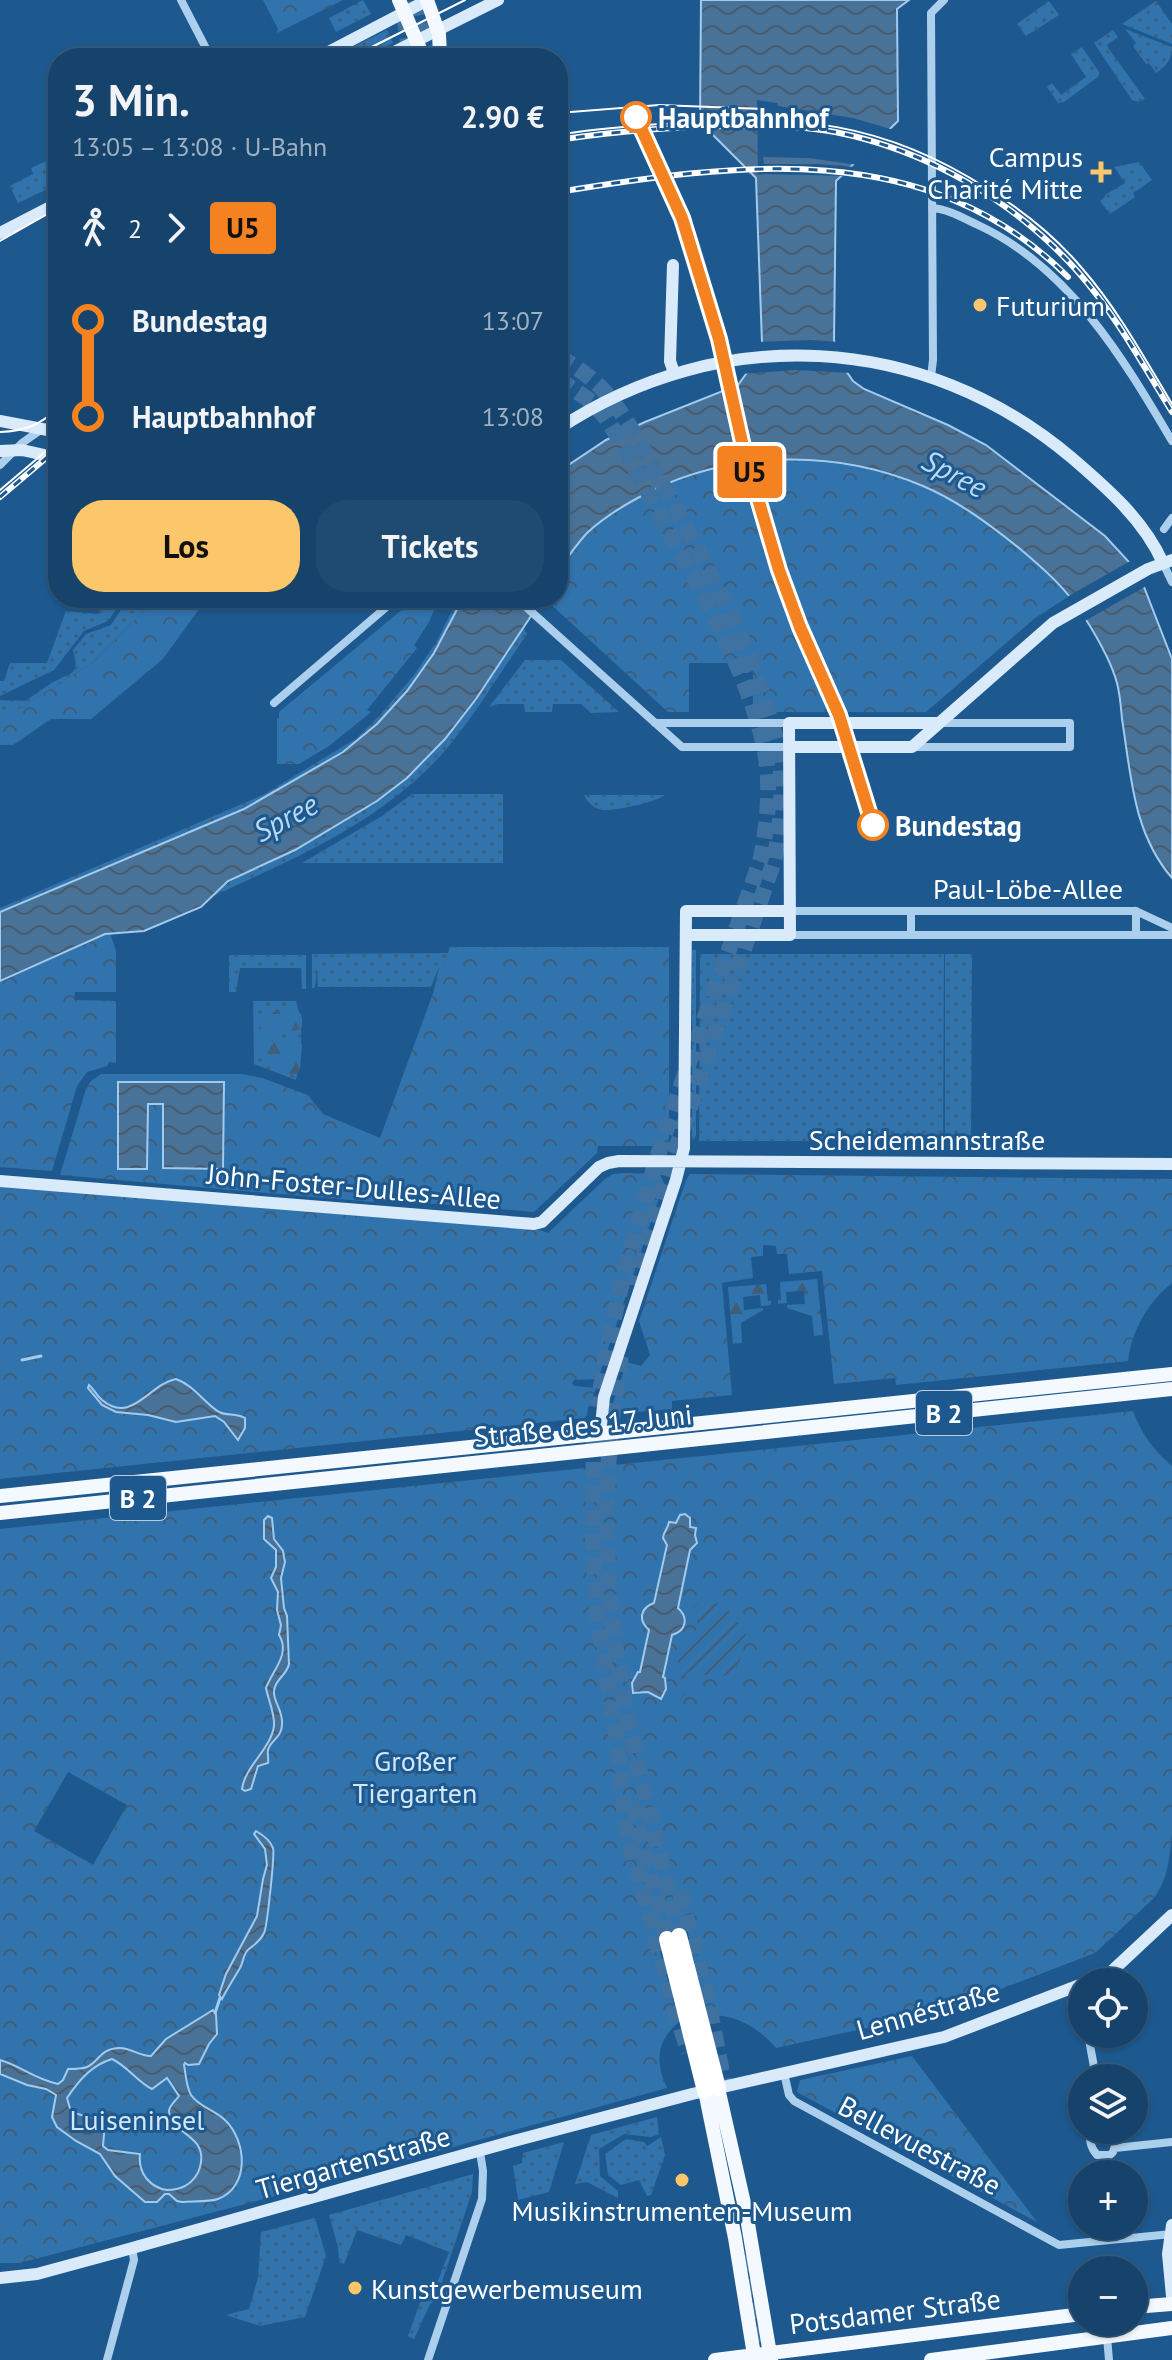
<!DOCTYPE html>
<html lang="de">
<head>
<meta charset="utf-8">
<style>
	:root { --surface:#16436b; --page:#1f4a71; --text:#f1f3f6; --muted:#9eb0c1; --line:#355c7e; --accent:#fcc66b }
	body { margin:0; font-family:"PT Sans",sans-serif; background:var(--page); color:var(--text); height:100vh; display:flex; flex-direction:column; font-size:30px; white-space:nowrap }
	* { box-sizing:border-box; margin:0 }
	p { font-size:26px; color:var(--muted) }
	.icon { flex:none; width:44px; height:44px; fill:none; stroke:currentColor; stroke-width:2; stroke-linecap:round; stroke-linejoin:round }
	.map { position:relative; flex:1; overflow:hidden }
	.details { position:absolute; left:48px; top:48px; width:520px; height:560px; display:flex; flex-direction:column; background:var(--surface); border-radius:32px; box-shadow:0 2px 6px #0004,0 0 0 2px var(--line) }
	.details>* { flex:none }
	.badge { padding:0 16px; border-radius:6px; font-size:28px; line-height:52px }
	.tools { position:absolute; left:1068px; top:1968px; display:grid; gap:16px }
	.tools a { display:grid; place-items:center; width:80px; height:80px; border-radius:50%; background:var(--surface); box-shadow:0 2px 6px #0004,0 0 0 2px var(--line); font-size:40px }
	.map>.badge { position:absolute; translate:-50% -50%; box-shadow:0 0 0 4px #fff }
	.legs { display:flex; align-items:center; gap:12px; height:88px; padding:0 24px; font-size:26px }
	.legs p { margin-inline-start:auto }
	.headline { display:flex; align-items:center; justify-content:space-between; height:136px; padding:0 24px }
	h1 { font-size:44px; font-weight:800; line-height:60px }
	.cta { display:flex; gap:16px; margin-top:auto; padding:16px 24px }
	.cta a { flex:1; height:92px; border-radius:32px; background:var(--accent); color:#111; font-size:32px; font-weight:800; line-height:92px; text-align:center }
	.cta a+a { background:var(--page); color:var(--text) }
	ul { padding:0 24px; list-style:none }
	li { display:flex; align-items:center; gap:28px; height:96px; font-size:30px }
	li i { display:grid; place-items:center; width:12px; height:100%; margin:0 10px; background:currentColor }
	li i::after { content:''; width:20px; height:20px; margin:-10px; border:6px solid; border-radius:50%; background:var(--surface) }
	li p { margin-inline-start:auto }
	li:first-child i { background:linear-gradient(#0000 50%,currentColor 0) }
	li:last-child i { background:linear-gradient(currentColor 50%,#0000 0) }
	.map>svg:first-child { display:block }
	.grass { fill:url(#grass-dots) }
	.forest { fill:url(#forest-firs) }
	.park { fill:url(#park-crowns); fill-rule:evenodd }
	.garden { fill:url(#garden-furrows) }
	.water { fill:url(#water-waves); stroke:#a0cbef; stroke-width:2; fill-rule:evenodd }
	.pier { fill:#1d598f }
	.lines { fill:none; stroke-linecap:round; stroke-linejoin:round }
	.stream { stroke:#a0cbef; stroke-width:3 }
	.highway-tunnel { stroke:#3f72a0; stroke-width:16; stroke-dasharray:16 8; stroke-linecap:butt }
	.street { stroke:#accfed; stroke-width:8 }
	.secondary { stroke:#d9eafa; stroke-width:12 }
	.primary { stroke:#f3f9ff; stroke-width:14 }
	.highway { stroke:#fff; stroke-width:16 }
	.tram { stroke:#fff; stroke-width:2 }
	.rail-casing { stroke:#fff; stroke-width:6 }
	.rail { stroke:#1d598f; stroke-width:3; stroke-dasharray:9; stroke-linecap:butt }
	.line-1-casing { stroke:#fff; stroke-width:18 }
	.line-1 { stroke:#f58220; stroke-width:12 }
	.stop-1-dot { fill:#fff; stroke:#f58220; stroke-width:4 }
	.poi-dot { fill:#fcc66b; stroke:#1d598f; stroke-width:3 }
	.labels { text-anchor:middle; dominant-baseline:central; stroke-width:6; stroke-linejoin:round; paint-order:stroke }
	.shield { fill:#1d598f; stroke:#bbcddd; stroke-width:2 }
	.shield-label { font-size:26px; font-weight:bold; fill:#fff }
	.stop-label { font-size:28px; font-weight:bold; fill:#fff; stroke:#1d598f; text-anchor:start }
	.poi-label { font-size:28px; fill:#fff; stroke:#1d598f; text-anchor:start }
	.street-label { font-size:28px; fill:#fff; stroke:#1d598f }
	.park-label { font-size:28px; fill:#d2e7fa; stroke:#1d598f }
	.water-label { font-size:30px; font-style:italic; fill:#b9d9f4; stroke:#1d598f }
</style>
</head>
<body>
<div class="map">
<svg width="1172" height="2360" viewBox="0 0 1172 2360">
	<defs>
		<pattern id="grass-dots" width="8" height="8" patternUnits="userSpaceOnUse" patternTransform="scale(2)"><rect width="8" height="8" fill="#3173ad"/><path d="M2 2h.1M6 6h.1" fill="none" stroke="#405e78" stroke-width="1.8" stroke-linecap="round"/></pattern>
		<pattern id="forest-firs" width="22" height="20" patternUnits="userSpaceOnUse" patternTransform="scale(2)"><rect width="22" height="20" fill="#3173ad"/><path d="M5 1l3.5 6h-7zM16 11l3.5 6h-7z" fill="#405e78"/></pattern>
		<pattern id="park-crowns" width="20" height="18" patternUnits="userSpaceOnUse" patternTransform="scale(2)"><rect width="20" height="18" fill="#3173ad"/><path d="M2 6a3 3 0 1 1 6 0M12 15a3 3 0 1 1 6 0" fill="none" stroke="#405e78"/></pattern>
		<pattern id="garden-furrows" width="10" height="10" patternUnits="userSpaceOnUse" patternTransform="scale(2)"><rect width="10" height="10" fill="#3173ad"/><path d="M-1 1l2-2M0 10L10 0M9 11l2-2" fill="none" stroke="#405e78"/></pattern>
		<pattern id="water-waves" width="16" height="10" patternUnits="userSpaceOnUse" patternTransform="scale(2)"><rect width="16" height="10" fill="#497299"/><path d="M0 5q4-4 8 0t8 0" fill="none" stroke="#4b5b6b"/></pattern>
	</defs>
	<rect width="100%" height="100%" fill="#1d598f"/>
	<path class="grass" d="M363 0 371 14 336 32 329 18Z
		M1049 1 1059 15 1026 36 1017 24Z
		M1156 1 1172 24V44L1122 24Z
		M1125 29 1172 47C1172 60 1166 66 1156 73L1149 63 1146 64 1133 46 1136 43Z
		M387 30 393 43 363 58H330Z
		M1113 30 1118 37 1107 45 1109 49 1145 99 1139 102 1132 100 1094 43Z
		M1082 47 1099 72V76L1064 102 1058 103 1047 87 1052 83 1061 95 1086 77 1071 54Z
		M53 158 58 168V184L18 203 10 186 33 174 31 168Z
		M1139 162 1152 180 1133 193 1135 197 1110 214 1100 201 1105 197V195L1125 183 1114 167Z
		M104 598H124L108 621 84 631 54 670 0 696V681H4L10 663H47L66 611 98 614Z
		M132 598H157L92 663 16 711H0V700L25 701 53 682 70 674 74 671 76 663 73 650 86 634 111 625 128 599Z
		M455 604 459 606 434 653 400 700 365 736 343 752 244 809 0 912V908L263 795 357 738 381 714 414 675 437 641Z
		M522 626 527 634C499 674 474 718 442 754 381 822 294 859 213 896 234 875 256 869 282 856 314 839 347 821 378 801 443 758 480 689 522 626Z
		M525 660H561L619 712 591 713 581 704H553L552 712H525L524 704H498L489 707Z
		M412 794H503V863H302L382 816Z
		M584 795H665C656 802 615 811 603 810 594 809 587 802 584 795Z
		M692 950H696V1135L694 1140H692Z
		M448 953 433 994 439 967 431 987H318L317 969 315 988H312V954Z
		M700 954H944L943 1141H699Z
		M945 954H972L971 1142 945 1141Z
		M229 955H306V989H302L301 968H240L236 992H229Z
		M253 1001H296C304 1028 302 1053 296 1080L254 1064Z
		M657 2117 659 2134 651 2137 624 2134 599 2149 600 2176 618 2191V2198L587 2182 575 2184 591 2135Z
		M661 2137 665 2155 651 2195 647 2196 639 2180 621 2185 608 2175 605 2154 626 2139 644 2142 647 2146Z
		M564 2142 549 2192 518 2200 513 2166 522 2163 523 2153Z
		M473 2174 472 2192 436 2300 430 2304 414 2339 408 2336 426 2286 435 2288 449 2252 406 2235 401 2245 357 2230 344 2264 339 2262 338 2247 329 2215Z
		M315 2218 326 2256 305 2317 260 2326 226 2315 249 2309 258 2278 261 2232Z"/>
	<path class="forest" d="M281 1006C296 1007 306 1012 301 1029L294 1031 280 1028 272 1039 281 1046 291 1042 302 1044 300 1070 295 1075 285 1073 257 1048C258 1026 265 1020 281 1006Z
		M817 1279 823 1335 814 1336 812 1316 787 1308V1305L805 1304 804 1291 786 1292 787 1303 778 1304V1300H781L780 1282Z
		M766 1284 768 1301H771V1305L761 1306 760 1295 743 1297 744 1310 763 1308V1310L741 1323 742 1343 733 1344 728 1287Z"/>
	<path class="park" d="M263 0H343L277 33 278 29Z
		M792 460C829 462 865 466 900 478 965 498 1024 547 1071 595L1035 618 926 712H753V663H689V712H668L544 598H558C558 590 556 581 558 573 560 563 572 551 579 543 615 501 676 473 730 464 750 461 771 460 792 460Z
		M157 598H207L163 659 91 719H51L13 745H0V711H16L92 663Z
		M416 598H439L429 622 414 645 417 648 367 710 371 712 329 746 299 764H277V718H279V712Z
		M110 933 116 951V992H75L74 1000 116 1001V1063L109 1062 107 1066 87 1072 77 1086 52 1171 0 1167V981Z
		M450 947H669V1143L666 1146H598L597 1153 534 1212 375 1199 373 1202 60 1175 86 1089 91 1081 101 1074H241L262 1078 308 1095 323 1114 380 1138Z
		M623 1173 660 1174 664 1183 598 1379 574 1380 572 1383 574 1386 596 1388 590 1406 588 1407 587 1415 584 1418 0 1479V1186L540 1230 548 1233 605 1179 613 1174Z
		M690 1174 1172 1179V1283C1148 1302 1132 1330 1128 1361L896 1385 895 1378 834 1384 822 1271 789 1274 787 1254H777L776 1246 763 1245V1256L751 1257 753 1278 722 1283 732 1395 672 1401V1409L626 1413 613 1403 627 1362 641 1366 650 1355 639 1321 686 1180Z
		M1133 1411C1141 1433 1154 1451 1172 1466V1834C1169 1858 1169 1877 1154 1898L1095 1953 943 2011 776 2048C758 2027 735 2014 707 2015L687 1929 656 1937 679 2022C656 2041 655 2063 667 2088L253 2202 31 2260 19 2263H0V1529ZM68 1772 127 1805 93 1865 34 1831Z
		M912 2056 1037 2222 797 2092 800 2080Z"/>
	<path class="garden" d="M708 1600C735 1607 728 1617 746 1630 743 1649 743 1676 717 1677 708 1677 699 1672 690 1672L686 1674V1694L679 1699 681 1677 675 1676 682 1643C697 1636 702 1623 692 1609L698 1603Z"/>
	<path class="water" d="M701 0H909L897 9 898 121 836 181 834 340 838 359 853 381 864 389 948 425 986 445 1105 536 1129 562 1144 587 1172 659V878C1133 833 1131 775 1122 719 1121 707 1120 694 1117 683 1111 661 1097 637 1085 618 1068 590 1044 569 1019 548 989 524 958 501 923 486 838 450 736 450 653 490 629 502 606 515 587 533 576 545 567 558 558 572V472L606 440 645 422 738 385 754 363 762 343 756 178 700 122Z
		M463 598H543L476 699 445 739 407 778 377 801 295 850 228 881 201 907 144 931 105 934 0 981V912L244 809 343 752 377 724 407 691 434 653Z
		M118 1082H224L223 1169 163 1168V1104H148L147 1169H118Z
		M176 1379C195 1386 204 1403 219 1412 227 1416 236 1413 245 1418V1428L238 1440 224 1422 215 1416 176 1422 148 1415 116 1412 102 1405 88 1388 89 1385C94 1389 96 1395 102 1400 132 1425 149 1384 176 1379Z
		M685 1514 690 1518V1527L696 1528 695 1535 697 1543 690 1550 678 1608C689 1618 686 1631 672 1635L663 1677 665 1678 666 1689 661 1699 648 1692 633 1693 632 1683 638 1672H640L649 1630C638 1620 640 1608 654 1603L667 1545 663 1538C663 1532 668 1529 669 1522L676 1523 680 1515Z
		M268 1516 272 1518 274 1539 283 1551 285 1562 281 1578 284 1608 287 1616 289 1664C287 1675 275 1679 274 1691 273 1701 282 1709 282 1722 283 1738 270 1740 268 1750 267 1755 269 1759 268 1763L258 1766 251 1789 245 1791 242 1789C245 1766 271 1749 274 1726 275 1714 268 1699 266 1688 272 1671 291 1654 279 1635L281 1625 277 1610 278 1592 271 1578 276 1567V1550L264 1539V1520Z
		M256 1831C263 1835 270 1840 273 1848 275 1853 267 1928 264 1933 260 1942 253 1945 247 1951 243 1956 243 1963 240 1968 234 1978 227 1989 222 1999L219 1995 226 1974 257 1916 263 1879 267 1865 265 1849 254 1834Z
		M213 2010 216 2014 217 2034 209 2044 199 2064 188 2065 185 2063 184 2065C186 2075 186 2086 191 2095 199 2107 215 2110 225 2120 247 2141 250 2187 218 2199 210 2202 191 2201 182 2202L177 2201 169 2194H165L157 2202H145L115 2176 100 2154 76 2141 57 2127 52 2117 56 2095 46 2089 27 2085 0 2074V2060C21 2066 34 2079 58 2084L63 2080 68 2069C74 2069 82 2069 87 2067 99 2062 100 2048 120 2048 131 2048 139 2056 151 2056L166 2039ZM112 2059C127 2066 138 2082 152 2089L167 2078 179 2096C176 2100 169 2106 169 2111 170 2135 209 2134 200 2167 198 2175 192 2182 185 2186 179 2189 173 2190 167 2190 158 2189 151 2184 146 2178 140 2170 139 2163 140 2154L108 2150 103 2146 105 2122 71 2112 67 2098C79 2080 92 2065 112 2059Z"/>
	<path class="pier" d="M757 100 777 103 778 106 853 118 894 130 858 165 809 158 763 157 764 164H818L855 167 847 176 758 174Z
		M811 340 839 342 842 358 852 373 795 370 741 374 750 361 758 342Z
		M1132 560 1148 585 1083 622 1067 597Z"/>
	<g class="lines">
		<path class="stream" d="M22 1360 41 1356
			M215 2013 220 1998"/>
		<path class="highway-tunnel" d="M415 0 427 53
			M404 14 410 58
			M558 356C575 366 593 378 606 393 632 424 649 461 669 496 706 563 743 632 766 705 770 721 776 736 779 752 784 788 781 826 774 861L666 1178 636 1286
			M558 379 592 402 605 417C629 453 647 492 668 530 704 597 745 667 763 742 772 779 768 821 761 858 700 1038 624 1219 598 1407
			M621 1356C603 1453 602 1572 619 1670 634 1759 659 1848 679 1936
			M594 1438 593 1534 595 1582 599 1628 619 1756 626 1829 678 2020 689 2052
			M632 1804 667 1939
			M680 1892 708 2000 724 2083
			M744 2256 764 2358"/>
		<path class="street" d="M181 0 211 58
			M932 208C948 209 963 218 978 225 1069 267 1123 358 1172 441
			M931 377 933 360 931 13 944 0
			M0 465 22 443 42 429
			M1164 529 1172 518
			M1163 563 1172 582
			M516 598 682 747H789
			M274 703 397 598
			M655 723H789
			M912 747H1070V723H940
			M790 911H1136V935
			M911 911V935
			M1136 911 1172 928
			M790 935H1172
			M1071 1989 1082 2017
			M1088 2034 1096 2078
			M784 2073 789 2095 794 2101 1059 2245 1172 2234
			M1091 2130C1089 2140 1090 2147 1097 2155H1110L1113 2152C1116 2145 1116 2137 1113 2130
			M1115 2148 1172 2142
			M1106 2156 1108 2174
			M1113 2226 1115 2239
			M1107 2337 1109 2360
			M107 2360 134 2260 132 2248
			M428 2360 482 2199 483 2171 480 2152"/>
		<path class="secondary" d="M317 58 428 0
			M382 58 498 0
			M0 233 58 203
			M673 265 670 361 674 373
			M0 421 58 432
			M558 429C720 322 923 332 1072 458 1107 488 1144 520 1163 563
			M0 451 22 450 58 458
			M789 747H912L1053 623 1148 569 1172 560
			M686 935H790L789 723H937
			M0 1181 534 1224 542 1222 599 1167 608 1163 619 1161 1172 1164
			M600 1434 604 1397 676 1180 684 1148 686 911H790
			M1088 1982 1111 1972 1172 1915
			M1172 2225 1168 2254 1172 2296
			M0 2278 37 2274 118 2252 510 2142 692 2094 944 2037 1082 1984"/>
		<path class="primary" d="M399 0 424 58
			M427 0 439 34 440 54
			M0 1496 1172 1374
			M0 1513 1172 1389
			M718 2088 746 2212 771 2360
			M705 2091 735 2238 754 2355 757 2360
			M1134 2307 1172 2304
			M715 2360 1082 2314
			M931 2360 1172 2328"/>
		<path class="highway" d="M440 54V58
			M679 1936 718 2088
			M667 1939 705 2091"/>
		<path class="tram" d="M350 58 465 0
			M558 113 659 105 764 109
			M558 135C596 128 635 126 673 123 795 114 883 121 988 189 1022 210 1055 236 1081 267 1117 308 1144 357 1172 404
			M0 241 58 208
			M0 432C25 431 40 425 58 408
			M0 490 58 441"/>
		<defs>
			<path id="rail" d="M558 140C618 131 678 126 739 126 771 126 803 126 835 132 927 150 1016 202 1078 272 1115 314 1143 365 1172 412
				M558 192C736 163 927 136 1068 277
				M0 497 58 448"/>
		</defs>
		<use href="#rail" class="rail-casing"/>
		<use href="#rail" class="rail"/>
	</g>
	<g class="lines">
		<defs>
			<path id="line-1" d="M636 117 682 218 719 339 744 451 779 570 800 627 839 715 873 825"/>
		</defs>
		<use href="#line-1" class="line-1-casing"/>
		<use href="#line-1" class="line-1"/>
	</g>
	<g class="stop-1-dot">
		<circle cx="636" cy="117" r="14"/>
		<circle cx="873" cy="825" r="14"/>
	</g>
	<g class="poi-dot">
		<path d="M1097 160h8v8h8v8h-8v8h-8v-8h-8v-8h8z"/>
		<circle cx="980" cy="305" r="8"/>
		<circle cx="682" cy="2180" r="8"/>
		<circle cx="355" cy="2288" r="8"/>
	</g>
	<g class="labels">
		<g class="shield">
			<rect x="916" y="1391" width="56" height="44" rx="6"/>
			<rect x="110" y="1476" width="56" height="44" rx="6"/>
		</g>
		<g class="shield-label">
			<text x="944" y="1413">B 2</text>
			<text x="138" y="1498">B 2</text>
		</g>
		<g class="stop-label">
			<text x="658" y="117">Hauptbahnhof</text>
			<text x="895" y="825">Bundestag</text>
		</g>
		<g class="poi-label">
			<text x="1083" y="156" text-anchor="end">Campus<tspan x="1083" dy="32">Charité Mitte</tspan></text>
			<text x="996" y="305">Futurium</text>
			<text x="682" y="2210" text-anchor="middle">Musikinstrumenten-Museum</text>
			<text x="371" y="2288">Kunstgewerbemuseum</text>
		</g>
		<g class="street-label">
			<text x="1028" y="888">Paul-Löbe-Allee</text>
			<text x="927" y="1139">Scheidemannstraße</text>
			<text transform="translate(354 1186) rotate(5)">John-Foster-Dulles-Allee</text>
			<text transform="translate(583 1425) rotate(-6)">Straße des 17. Juni</text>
			<text transform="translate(928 2010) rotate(-16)">Lennéstraße</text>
			<text transform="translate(920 2145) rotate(28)">Bellevuestraße</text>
			<text transform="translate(353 2162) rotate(-16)">Tiergartenstraße</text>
			<text transform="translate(895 2311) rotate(-7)">Potsdamer Straße</text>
		</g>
		<g class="park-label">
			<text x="415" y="1760">Großer<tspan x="415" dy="32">Tiergarten</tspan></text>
			<text x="137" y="2119">Luiseninsel</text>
		</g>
		<g class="water-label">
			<text transform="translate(955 473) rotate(28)">Spree</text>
			<text transform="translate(285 817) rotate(-28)">Spree</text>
		</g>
	</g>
</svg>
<div class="tools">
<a><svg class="icon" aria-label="locate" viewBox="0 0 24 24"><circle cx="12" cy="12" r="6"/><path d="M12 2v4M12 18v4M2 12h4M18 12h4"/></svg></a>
<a><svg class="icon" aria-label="layers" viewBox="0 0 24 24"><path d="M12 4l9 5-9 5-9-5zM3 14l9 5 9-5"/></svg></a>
<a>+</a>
<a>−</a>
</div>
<b class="badge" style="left:750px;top:472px;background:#f58220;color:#111">U5</b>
<section class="details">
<div class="headline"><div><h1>3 Min.</h1><p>13:05 – 13:08 · U-Bahn</p></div><b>2.90 €</b></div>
<div class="legs"><svg class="icon" aria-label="walk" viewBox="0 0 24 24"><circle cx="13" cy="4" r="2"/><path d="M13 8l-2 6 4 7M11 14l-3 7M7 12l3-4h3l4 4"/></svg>2<svg class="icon" aria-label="forward" viewBox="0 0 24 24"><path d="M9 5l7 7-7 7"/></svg><b class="badge" style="background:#f58220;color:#111">U5</b></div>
<ul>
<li><i style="color:#f58220"></i><b>Bundestag</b><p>13:07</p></li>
<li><i style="color:#f58220"></i><b>Hauptbahnhof</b><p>13:08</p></li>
</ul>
<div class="cta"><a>Los</a><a>Tickets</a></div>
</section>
</div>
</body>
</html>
